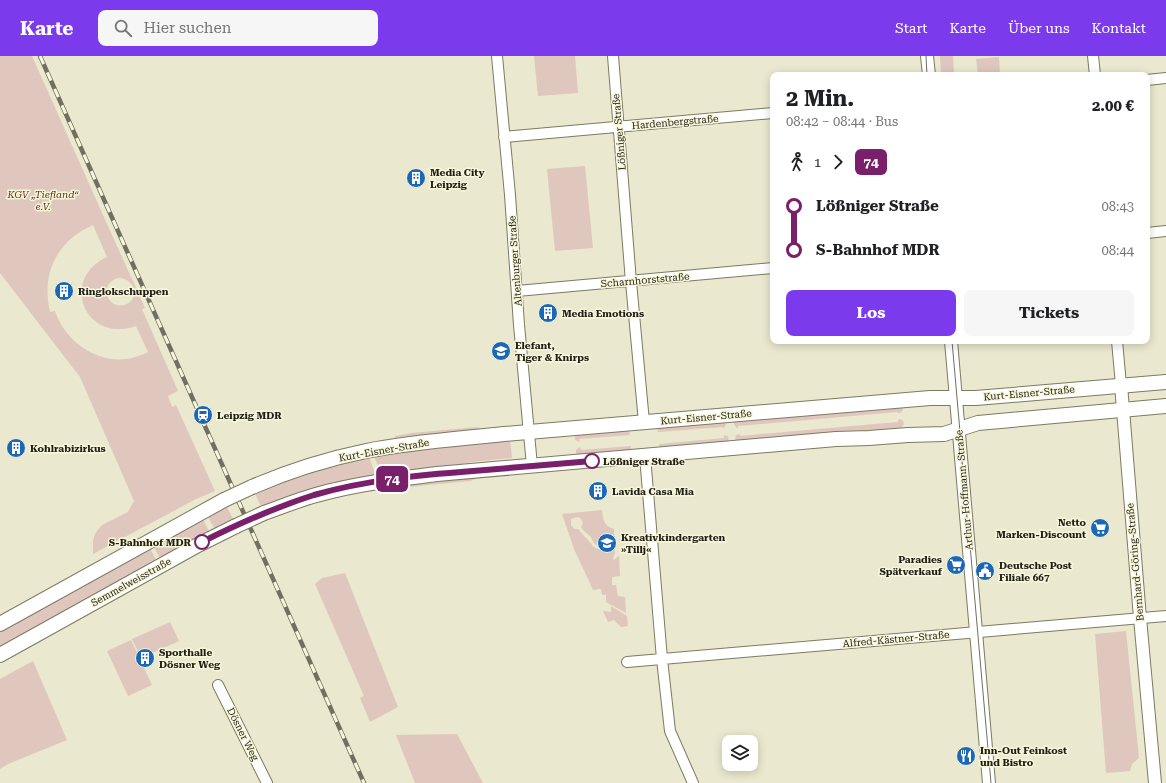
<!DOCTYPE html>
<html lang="de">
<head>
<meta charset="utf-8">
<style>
	:root { --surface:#fff; --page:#f6f6f6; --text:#202124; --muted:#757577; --accent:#7c3aed }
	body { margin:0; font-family:"Roboto Serif",serif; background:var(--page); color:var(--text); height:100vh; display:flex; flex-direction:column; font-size:15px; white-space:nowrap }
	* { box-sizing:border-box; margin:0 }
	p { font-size:13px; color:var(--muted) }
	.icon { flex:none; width:22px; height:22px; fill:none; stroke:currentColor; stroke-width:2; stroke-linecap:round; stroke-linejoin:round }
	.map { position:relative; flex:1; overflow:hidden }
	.panel { position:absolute; left:770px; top:16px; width:380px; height:272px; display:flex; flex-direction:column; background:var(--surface); border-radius:8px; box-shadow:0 2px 10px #0003 }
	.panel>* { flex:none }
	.badge { padding:0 8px; border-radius:6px; font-size:14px; line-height:26px }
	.buttons { position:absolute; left:722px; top:679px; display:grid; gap:8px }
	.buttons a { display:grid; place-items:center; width:36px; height:36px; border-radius:8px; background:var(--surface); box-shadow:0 2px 10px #0003; font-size:20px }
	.map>.badge { position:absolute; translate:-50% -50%; box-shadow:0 0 0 2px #fff }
	.legs { display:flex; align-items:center; gap:6px; height:44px; padding:0 16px; font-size:13px }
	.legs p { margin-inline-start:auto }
	.headline { display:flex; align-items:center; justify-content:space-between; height:68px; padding:0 16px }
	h1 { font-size:22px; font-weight:700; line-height:30px }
	.cta { display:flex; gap:8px; margin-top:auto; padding:8px 16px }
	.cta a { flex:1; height:46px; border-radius:8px; background:var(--accent); color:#fff; font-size:16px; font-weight:700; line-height:46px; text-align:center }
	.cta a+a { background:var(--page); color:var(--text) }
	ul { padding:0 16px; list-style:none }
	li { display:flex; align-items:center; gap:14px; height:44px; font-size:15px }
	li i { display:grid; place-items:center; width:6px; height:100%; margin:0 5px; background:currentColor }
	li i::after { content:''; width:10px; height:10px; margin:-5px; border:3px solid; border-radius:50%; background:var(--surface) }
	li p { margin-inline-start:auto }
	li:first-child i { background:linear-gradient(#0000 50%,currentColor 0) }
	li:last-child i { background:linear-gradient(currentColor 50%,#0000 0) }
	header { display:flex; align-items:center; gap:24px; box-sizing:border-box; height:56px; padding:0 20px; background:var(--accent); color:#fff }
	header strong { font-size:19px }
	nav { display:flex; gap:22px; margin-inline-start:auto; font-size:14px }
	.search { width:280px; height:36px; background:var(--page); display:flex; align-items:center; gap:10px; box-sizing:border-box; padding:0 14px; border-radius:8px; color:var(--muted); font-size:15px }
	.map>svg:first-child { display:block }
	.green { fill:#dfc7bd; fill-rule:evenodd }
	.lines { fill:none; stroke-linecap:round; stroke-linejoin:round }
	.minor-casing { stroke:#7b7a62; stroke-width:12 }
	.tertiary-casing { stroke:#7b7a62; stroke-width:14 }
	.secondary-casing { stroke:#7b7a62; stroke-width:16 }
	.minor { stroke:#fff; stroke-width:10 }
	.tertiary { stroke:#fff; stroke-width:12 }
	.secondary { stroke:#fff; stroke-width:14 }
	.tram { stroke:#716f5f; stroke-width:1 }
	.rail-casing { stroke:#716f5f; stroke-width:4.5 }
	.rail { stroke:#f8f6db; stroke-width:3; stroke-dasharray:9; stroke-linecap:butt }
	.secondary-bridge-casing { stroke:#7b7a62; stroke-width:16; stroke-linecap:butt }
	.secondary-bridge { stroke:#fff; stroke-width:14 }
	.line-1-casing { stroke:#fff; stroke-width:9 }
	.line-1 { stroke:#7a206a; stroke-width:6 }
	.stop-1-dot { fill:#fff; stroke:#7a206a; stroke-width:2 }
	.labels { text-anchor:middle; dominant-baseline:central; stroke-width:3; stroke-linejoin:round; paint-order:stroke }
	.street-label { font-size:10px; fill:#201f15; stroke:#f8f6db }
	.poi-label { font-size:10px; font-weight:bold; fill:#201f15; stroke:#f8f6db; text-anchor:start }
	.park-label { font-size:10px; font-style:italic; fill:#61311b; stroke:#f8f6db }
	.stop-label { font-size:10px; font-weight:bold; fill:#201f15; stroke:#f8f6db; text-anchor:start }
</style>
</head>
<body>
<header>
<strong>Karte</strong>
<div class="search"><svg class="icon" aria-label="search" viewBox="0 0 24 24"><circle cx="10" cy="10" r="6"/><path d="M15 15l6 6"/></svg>Hier suchen</div>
<nav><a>Start</a><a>Karte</a><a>Über uns</a><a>Kontakt</a></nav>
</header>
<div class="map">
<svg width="1166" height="727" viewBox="0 0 1166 727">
	<rect width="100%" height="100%" fill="#eae8ce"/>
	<path class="green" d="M0 0H32L103 159 145 252 142 253 178 335 168 340 172 351 176 349 215 435 196 443 93 498V484L96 476 102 469 128 456 134 445 80 321 0 217ZM93 169 107 201C59 223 85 288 136 270L148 296C111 316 68 293 55 255L50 256C41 217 57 185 93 169ZM118 222C136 222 141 244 124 249 106 253 99 227 118 222Z
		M534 0H575L578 37 538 40Z
		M940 0H953L954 19H941Z
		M999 1 1000 19H978L976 3Z
		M585 110 593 192 555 195 547 113Z
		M903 351V354L900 357H898L897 356 738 370V373C735 370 733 368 734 363Z
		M900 363 903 365 904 368 902 371 899 373 738 386 735 383 736 379 740 378V380L898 366V364Z
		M724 364 726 369 723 373V371L658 376 657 370Z
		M476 371 485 373 395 382V380L412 377Z
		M629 372 630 379 579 383 580 386 575 384V380L577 378Z
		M724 379 728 380 729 386 660 394 659 388 724 382Z
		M510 383 512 402 471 406 444 412 382 419 373 398Z
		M631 390V396L576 400V394L580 391 581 394Z
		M368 399 376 419 262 453 254 435 278 425Z
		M479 422 470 425 409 431 402 429Z
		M226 449 234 465 215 474 207 459Z
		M602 454C603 464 604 470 614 473 614 476 614 482 613 485 610 492 600 492 595 488 593 486 592 483 590 480 587 477 583 475 581 471L583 467 581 463 578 461 571 463V469L575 473H578C580 476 583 478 585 481 595 490 589 491 605 495L614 489 615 497 613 503 614 504 617 501 619 500 620 520 612 521V529H616L618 540 625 541 626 557 606 546V539H602L601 533 593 534 574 493 562 458Z
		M202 461 210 477 161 504 152 488Z
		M149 490 157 506 0 593V573Z
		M345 517 398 651 370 666 360 642 364 640 315 528 322 522Z
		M611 550 627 560 628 570 621 571 614 564 608 566 603 555 611 556Z
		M170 566 179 585 141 602 132 583Z
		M1126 575 1139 702 1132 708 1130 715 1106 717 1095 578Z
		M131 584 152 629 128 640 107 595Z
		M33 605 67 684 8 708 0 713V623Z
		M457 678 483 727H415L396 679Z"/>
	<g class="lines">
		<defs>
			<path id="minor" d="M497 0 510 139 519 269 532 410
				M613 0 631 226 644 366
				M1093 0 1095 19
				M1147 24 1166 22
				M504 81 773 57
				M1147 177 1166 175
				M517 235 773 212
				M1117 285 1121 329
				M645 400 662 603 670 675 693 727
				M627 606 1166 560
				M218 629 267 727"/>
			<path id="tertiary" d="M927 0 929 19
				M951 285 989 727
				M1121 329 1140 562 1155 727"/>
			<path id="secondary" d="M252 431C289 415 327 403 366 395 411 386 458 383 504 378L930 342H976L1166 326
				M264 457C281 451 298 444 316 439 355 428 396 423 437 418L836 383 869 382 908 379 944 378 978 367 1166 350
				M0 568 224 444
				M0 599 198 489 236 470"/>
		</defs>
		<use href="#minor" class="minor-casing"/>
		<use href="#tertiary" class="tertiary-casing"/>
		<use href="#secondary" class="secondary-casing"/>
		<use href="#minor" class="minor"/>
		<use href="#tertiary" class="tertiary"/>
		<use href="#secondary" class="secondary"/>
		<path class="tram" d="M926 0 927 19
			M952 285 991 727"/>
		<defs>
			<path id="rail" d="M40 0 364 727"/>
		</defs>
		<use href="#rail" class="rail-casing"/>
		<use href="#rail" class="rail"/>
		<defs>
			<path id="secondary-bridge" d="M224 444 252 431
				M236 470 264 457"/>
		</defs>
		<use href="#secondary-bridge" class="secondary-bridge-casing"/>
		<use href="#secondary-bridge" class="secondary-bridge"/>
	</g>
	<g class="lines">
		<defs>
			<path id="line-1" d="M202 486C238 468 276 451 314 439 366 424 420 419 473 415 513 412 552 408 592 405"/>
		</defs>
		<use href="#line-1" class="line-1-casing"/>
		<use href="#line-1" class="line-1"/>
	</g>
	<defs>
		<symbol id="building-disc" viewBox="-11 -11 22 22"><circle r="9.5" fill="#1b68b7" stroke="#f8f6db"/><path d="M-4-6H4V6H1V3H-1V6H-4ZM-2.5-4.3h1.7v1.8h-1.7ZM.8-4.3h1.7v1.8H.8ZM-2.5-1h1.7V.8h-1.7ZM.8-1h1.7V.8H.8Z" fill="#fff"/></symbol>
		<symbol id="school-disc" viewBox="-11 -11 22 22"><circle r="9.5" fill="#1b68b7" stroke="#f8f6db"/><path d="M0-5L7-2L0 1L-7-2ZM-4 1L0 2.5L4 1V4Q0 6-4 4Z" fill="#fff"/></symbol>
		<symbol id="station-disc" viewBox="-11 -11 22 22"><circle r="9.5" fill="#1b68b7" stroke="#f8f6db"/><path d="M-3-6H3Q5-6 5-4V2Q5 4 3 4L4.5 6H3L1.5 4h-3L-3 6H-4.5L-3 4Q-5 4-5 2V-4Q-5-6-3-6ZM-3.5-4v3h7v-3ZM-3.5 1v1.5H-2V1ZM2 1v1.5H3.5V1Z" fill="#fff"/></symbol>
		<symbol id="supermarket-disc" viewBox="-11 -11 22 22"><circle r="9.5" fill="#1b68b7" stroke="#f8f6db"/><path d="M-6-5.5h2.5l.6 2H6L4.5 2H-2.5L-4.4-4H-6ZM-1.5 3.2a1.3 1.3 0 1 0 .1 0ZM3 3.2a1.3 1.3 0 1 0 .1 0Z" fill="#fff"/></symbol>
		<symbol id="civic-disc" viewBox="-11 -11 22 22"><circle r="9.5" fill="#1b68b7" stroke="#f8f6db"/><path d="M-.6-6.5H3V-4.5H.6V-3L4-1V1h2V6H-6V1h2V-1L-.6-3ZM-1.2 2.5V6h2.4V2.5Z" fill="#fff"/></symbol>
		<symbol id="restaurant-disc" viewBox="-11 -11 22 22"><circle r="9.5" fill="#1b68b7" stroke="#f8f6db"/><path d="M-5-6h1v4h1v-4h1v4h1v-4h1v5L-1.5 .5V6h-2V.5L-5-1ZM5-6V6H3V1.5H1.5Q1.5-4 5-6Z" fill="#fff"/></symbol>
	</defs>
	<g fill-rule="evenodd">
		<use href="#building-disc" x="405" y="111" width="22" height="22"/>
		<use href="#building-disc" x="53" y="224" width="22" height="22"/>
		<use href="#building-disc" x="537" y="246" width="22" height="22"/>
		<use href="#school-disc" x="490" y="284" width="22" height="22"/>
		<use href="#station-disc" x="192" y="348" width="22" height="22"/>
		<use href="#building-disc" x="5" y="381" width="22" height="22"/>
		<use href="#building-disc" x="587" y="424" width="22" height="22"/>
		<use href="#supermarket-disc" x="1089" y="461" width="22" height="22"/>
		<use href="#school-disc" x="596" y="476" width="22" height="22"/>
		<use href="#supermarket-disc" x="945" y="498" width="22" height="22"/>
		<use href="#civic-disc" x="974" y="504" width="22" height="22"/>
		<use href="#building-disc" x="134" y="591" width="22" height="22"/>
		<use href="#restaurant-disc" x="955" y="689" width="22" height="22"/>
	</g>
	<g class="stop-1-dot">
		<circle cx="592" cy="405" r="7"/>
		<circle cx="202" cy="486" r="7"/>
	</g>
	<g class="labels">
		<g class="street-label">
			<text transform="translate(675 66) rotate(-5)">Hardenbergstraße</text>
			<text transform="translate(619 76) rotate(-95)">Lößniger Straße</text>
			<text transform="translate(515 205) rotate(-94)">Altenburger Straße</text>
			<text transform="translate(645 224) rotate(-5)">Scharnhorststraße</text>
			<text transform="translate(1029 337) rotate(-5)">Kurt-Eisner-Straße</text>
			<text transform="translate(706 361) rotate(-5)">Kurt-Eisner-Straße</text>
			<text transform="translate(384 394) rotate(-10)">Kurt-Eisner-Straße</text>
			<text transform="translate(964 434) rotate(-95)">Arthur-Hoffmann-Straße</text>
			<text transform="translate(1135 506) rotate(-95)">Bernhard-Göring-Straße</text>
			<text transform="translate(131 526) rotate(-29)">Semmelweisstraße</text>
			<text transform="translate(896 583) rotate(-5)">Alfred-Kästner-Straße</text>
			<text transform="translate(243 678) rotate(63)">Dösner Weg</text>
		</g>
		<g class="poi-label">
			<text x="430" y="116">Media City<tspan x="430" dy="12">Leipzig</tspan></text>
			<text x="78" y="235">Ringlokschuppen</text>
			<text x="562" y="257">Media Emotions</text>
			<text x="515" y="289">Elefant,<tspan x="515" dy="12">Tiger &amp; Knirps</tspan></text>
			<text x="217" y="359">Leipzig MDR</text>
			<text x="30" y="392">Kohlrabizirkus</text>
			<text x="612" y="435">Lavida Casa Mia</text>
			<text x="1086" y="466" text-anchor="end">Netto<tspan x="1086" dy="12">Marken-Discount</tspan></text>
			<text x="621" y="481">Kreativkindergarten<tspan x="621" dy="12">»Tillj«</tspan></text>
			<text x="942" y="503" text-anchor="end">Paradies<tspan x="942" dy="12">Spätverkauf</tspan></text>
			<text x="999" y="509">Deutsche Post<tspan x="999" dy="12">Filiale 667</tspan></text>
			<text x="159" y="596">Sporthalle<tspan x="159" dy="12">Dösner Weg</tspan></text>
			<text x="980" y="694">Inn-Out Feinkost<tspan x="980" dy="12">und Bistro</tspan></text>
		</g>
		<g class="park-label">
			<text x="43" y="138">KGV „Tiefland“<tspan x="43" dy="12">e.V.</tspan></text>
		</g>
		<g class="stop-label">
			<text x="603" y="405">Lößniger Straße</text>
			<text x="191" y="486" text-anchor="end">S-Bahnhof MDR</text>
		</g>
	</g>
</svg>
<div class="buttons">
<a><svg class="icon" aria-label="layers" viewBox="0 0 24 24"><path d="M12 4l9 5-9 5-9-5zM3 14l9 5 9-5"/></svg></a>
</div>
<b class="badge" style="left:392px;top:423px;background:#7a206a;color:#fff">74</b>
<section class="panel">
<div class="headline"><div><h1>2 Min.</h1><p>08:42 – 08:44 · Bus</p></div><b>2.00 €</b></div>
<div class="legs"><svg class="icon" aria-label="walk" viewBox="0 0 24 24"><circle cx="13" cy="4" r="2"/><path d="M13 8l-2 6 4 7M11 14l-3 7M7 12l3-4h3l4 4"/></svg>1<svg class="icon" aria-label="forward" viewBox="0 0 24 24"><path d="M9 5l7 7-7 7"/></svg><b class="badge" style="background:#7a206a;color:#fff">74</b></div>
<ul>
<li><i style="color:#7a206a"></i><b>Lößniger Straße</b><p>08:43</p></li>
<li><i style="color:#7a206a"></i><b>S-Bahnhof MDR</b><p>08:44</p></li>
</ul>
<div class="cta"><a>Los</a><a>Tickets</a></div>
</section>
</div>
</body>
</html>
